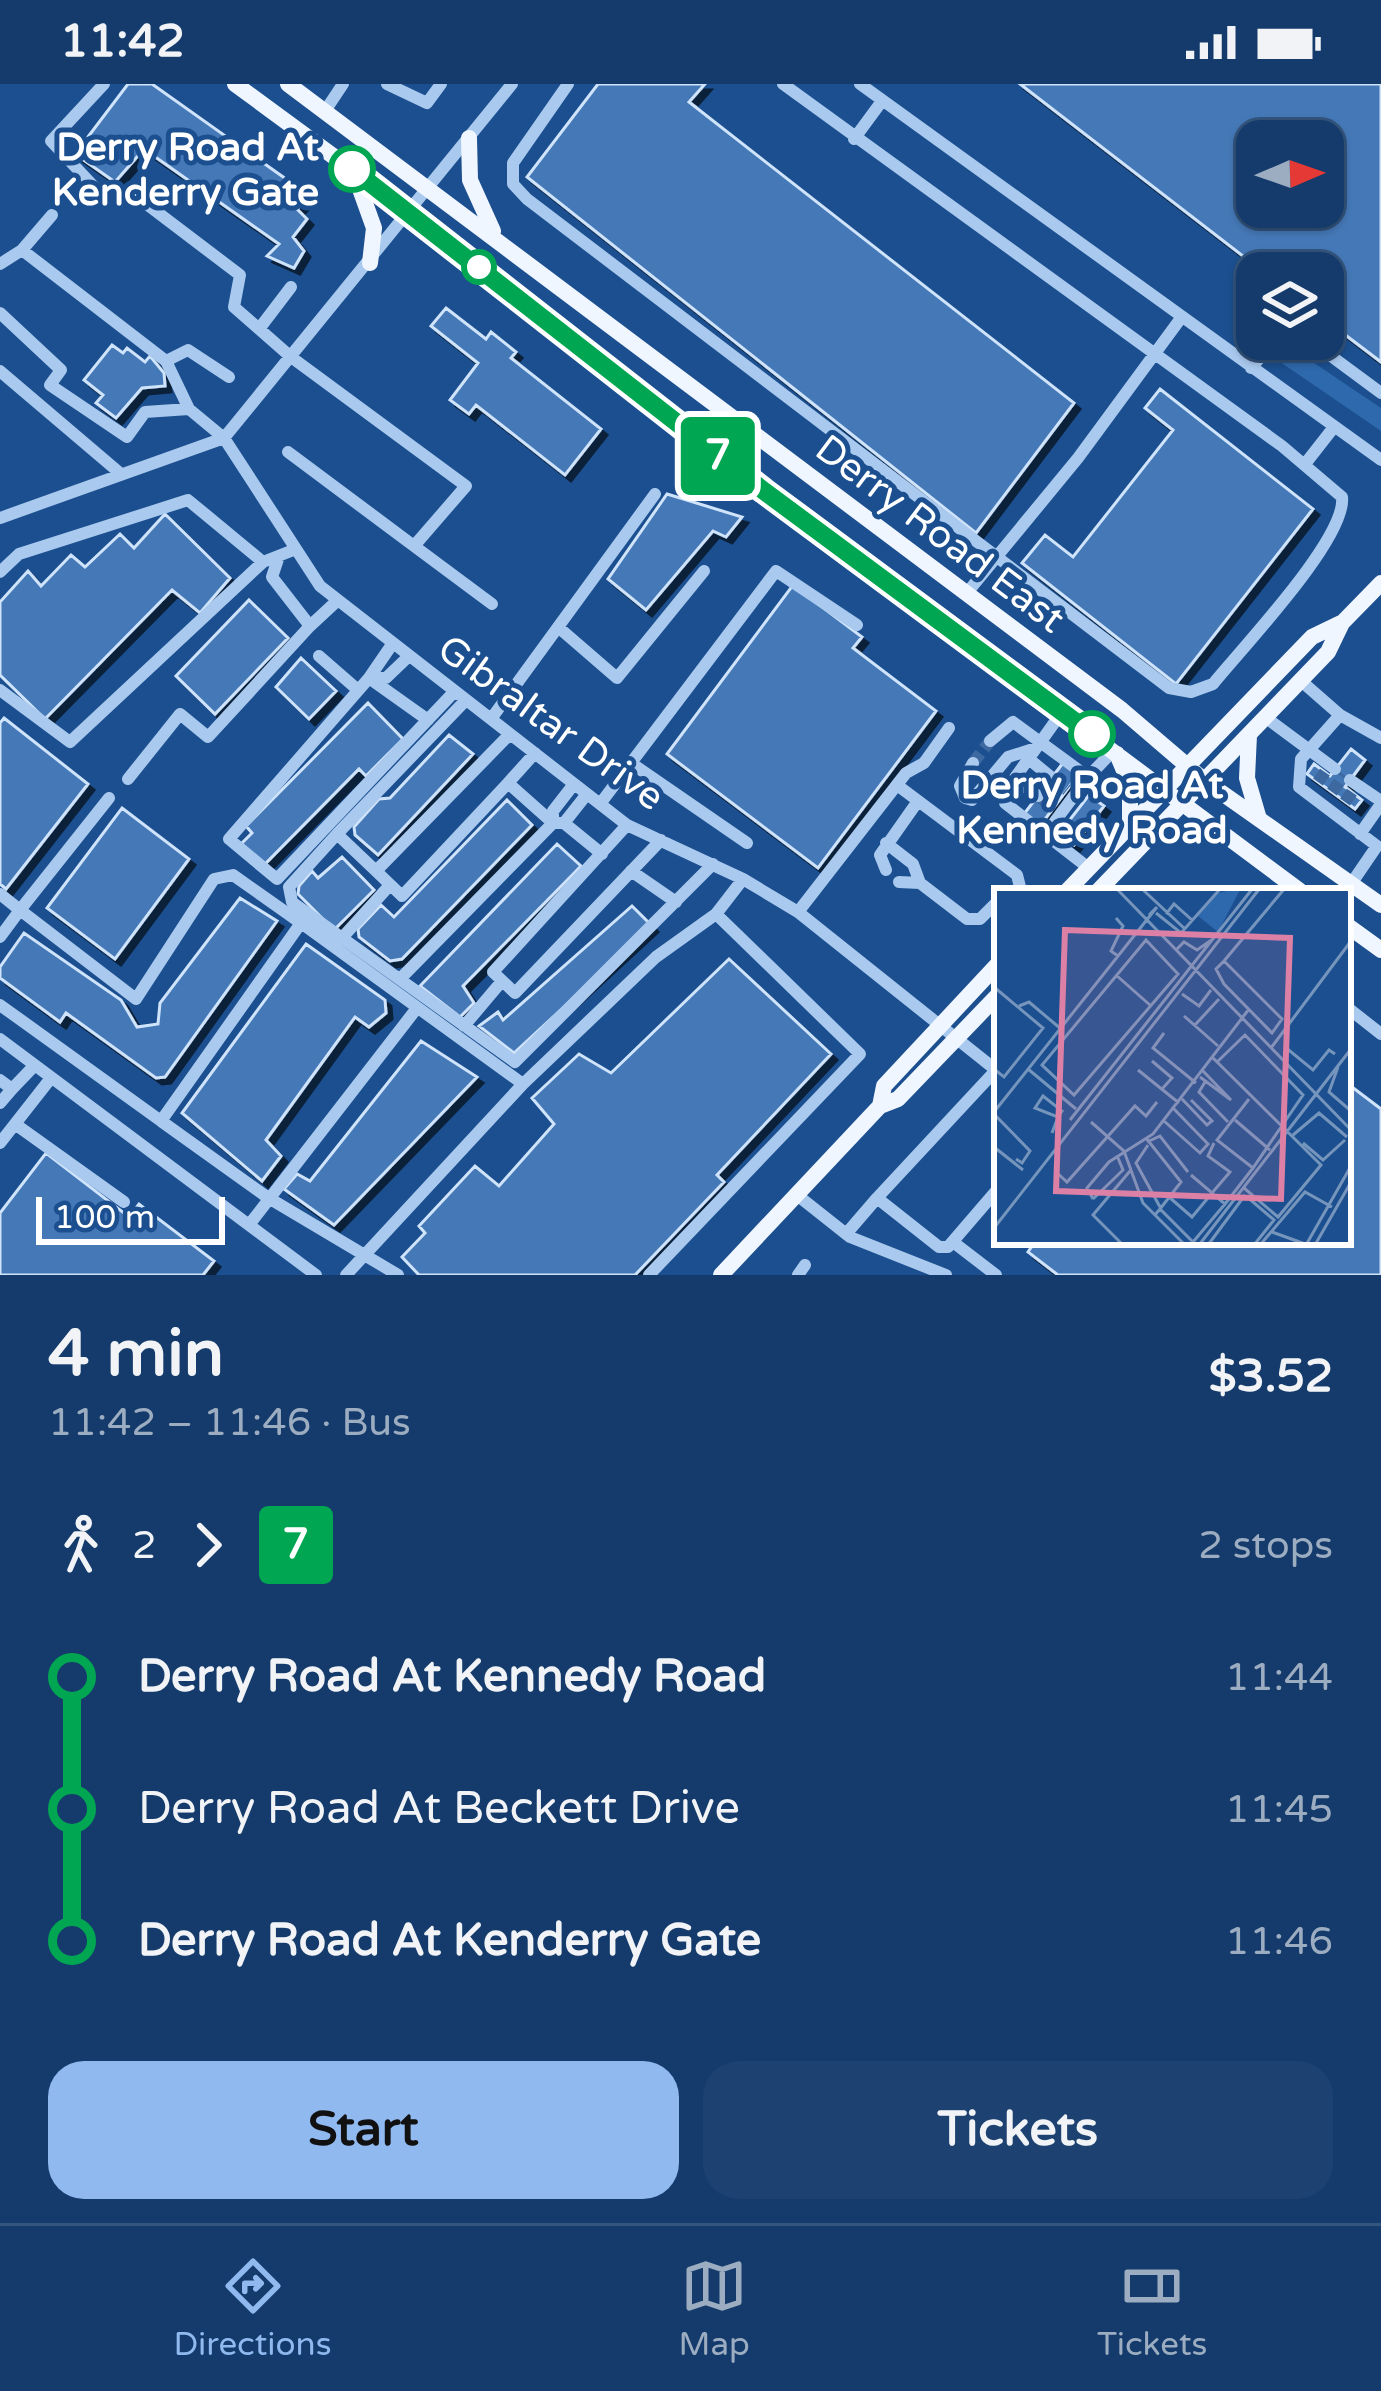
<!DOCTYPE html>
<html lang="en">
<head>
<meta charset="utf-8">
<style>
	:root { --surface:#143b6b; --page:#1d4271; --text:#f1f3f6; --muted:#9dadc1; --line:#33557e; --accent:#90b9f0 }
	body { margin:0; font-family:"Varela Round",sans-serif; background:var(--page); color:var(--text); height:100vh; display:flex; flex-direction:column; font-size:45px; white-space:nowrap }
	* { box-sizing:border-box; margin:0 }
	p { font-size:39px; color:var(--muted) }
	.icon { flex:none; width:66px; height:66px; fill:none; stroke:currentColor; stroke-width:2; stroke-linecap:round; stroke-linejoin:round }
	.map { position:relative; height:1191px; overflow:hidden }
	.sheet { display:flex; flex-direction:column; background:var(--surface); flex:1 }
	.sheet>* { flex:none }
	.badge { padding:0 24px; border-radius:9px; font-size:42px; line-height:78px }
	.needle { width:78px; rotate:88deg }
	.controls { position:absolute; left:1236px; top:36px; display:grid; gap:24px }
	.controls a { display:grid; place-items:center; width:108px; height:108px; border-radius:24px; background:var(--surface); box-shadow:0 3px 9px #0004,0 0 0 3px var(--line); font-size:60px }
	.scale { position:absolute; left:36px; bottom:30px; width:189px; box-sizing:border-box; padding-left:12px; border:6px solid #fff; border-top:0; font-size:33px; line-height:42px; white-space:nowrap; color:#fff; -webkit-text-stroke:9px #1b4f8f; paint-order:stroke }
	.map>.badge { position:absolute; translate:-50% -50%; box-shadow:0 0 0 6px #fff }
	.legs { display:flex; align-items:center; gap:18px; height:132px; padding:0 48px; font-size:39px }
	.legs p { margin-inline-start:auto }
	.headline { display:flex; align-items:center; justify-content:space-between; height:204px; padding:0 48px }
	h1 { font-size:66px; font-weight:700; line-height:90px }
	.primary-button { display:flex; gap:24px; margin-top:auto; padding:24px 48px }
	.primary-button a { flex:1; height:138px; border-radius:36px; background:var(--accent); color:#111; font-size:48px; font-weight:700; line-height:138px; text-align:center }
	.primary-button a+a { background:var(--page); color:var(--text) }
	ul { padding:0 48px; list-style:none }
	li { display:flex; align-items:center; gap:42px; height:132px; font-size:45px }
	li i { display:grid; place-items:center; width:18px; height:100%; margin:0 15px; background:currentColor }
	li i::after { content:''; width:30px; height:30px; margin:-15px; border:9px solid; border-radius:50%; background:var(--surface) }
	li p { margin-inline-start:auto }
	li:first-child i { background:linear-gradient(#0000 50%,currentColor 0) }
	li:last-child i { background:linear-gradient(currentColor 50%,#0000 0) }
	.status { display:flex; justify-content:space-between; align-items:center; height:84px; padding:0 60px; background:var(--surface); direction:ltr }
	.status svg { height:33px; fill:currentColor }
	.tabs { display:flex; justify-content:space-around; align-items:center; height:168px; border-top:3px solid var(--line); background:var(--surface); font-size:33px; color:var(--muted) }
	.tabs a { display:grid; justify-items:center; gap:6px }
	.tabs .active { color:var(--accent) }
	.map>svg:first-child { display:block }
	.grass { fill:#2e69ad }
	.building { fill:#4478b7; stroke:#cfe3fa; stroke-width:3; fill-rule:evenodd; filter:url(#shadow) }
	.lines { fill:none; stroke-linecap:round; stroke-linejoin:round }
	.minor-tunnel { stroke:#3d69a0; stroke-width:12; stroke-dasharray:12 6; stroke-linecap:butt }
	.minor { stroke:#a9c9ee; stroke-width:12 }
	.major { stroke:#f0f6ff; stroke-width:16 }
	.line-1-casing { stroke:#fff; stroke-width:27 }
	.line-1 { stroke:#00a651; stroke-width:18 }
	.stop-1-dot { fill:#fff; stroke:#00a651; stroke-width:6 }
	.labels { text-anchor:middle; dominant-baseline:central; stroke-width:10; stroke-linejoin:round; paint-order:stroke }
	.stop-label { font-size:39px; font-weight:bold; fill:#fff; stroke:#1b4f8f; text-anchor:end }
	.street-label { font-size:39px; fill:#fff; stroke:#1b4f8f }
	.inset-road { fill:none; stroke:#7695bc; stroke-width:3 }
	.view { fill:#dd80a5; fill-opacity:0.15; stroke:#dd80a5; stroke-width:6 }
	.inset-edge { fill:none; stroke:#fff; stroke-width:6 }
</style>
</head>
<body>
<div class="status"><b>11:42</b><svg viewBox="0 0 49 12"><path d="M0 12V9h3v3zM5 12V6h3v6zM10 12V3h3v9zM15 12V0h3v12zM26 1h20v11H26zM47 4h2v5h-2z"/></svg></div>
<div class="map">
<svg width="1381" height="1191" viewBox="0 0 1381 1191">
	<defs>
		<filter id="shadow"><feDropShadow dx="6" dy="6" stdDeviation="0" flood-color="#0009"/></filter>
	</defs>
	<rect width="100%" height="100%" fill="#1b4f8f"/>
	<path class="grass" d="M1289 262 1381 324V347L1270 271Z"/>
	<path class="building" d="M128 0H152L310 112 297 125 307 135 293 153 304 167 294 184 267 172 279 160 144 65 115 98 75 70Z
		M598 0H705L689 18 1074 319 976 449 527 93Z
		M1020 0H1381V278L1323 234V189H1265ZM1257 57H1323V123H1257Z
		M446 224 486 255 491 248 516 268 511 274 601 345 565 391 476 321 469 330 450 316 478 279 431 242Z
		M112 261 123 269 127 264 145 278 150 272 164 289 165 302 142 304 116 334 96 319 103 311 84 296Z
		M1160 305 1313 425 1176 600 1022 479 1045 451 1073 473 1173 346 1145 324Z
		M667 410 742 433 726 453 713 447 646 526 608 495Z
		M165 430 230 494 200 529 172 506 45 635 0 591V518L28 487 41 502 71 471 85 483 120 450 134 464Z
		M793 501 862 553 853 564 936 627 818 784 667 670Z
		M249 516 288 554 215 630 176 592Z
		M301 574 336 607 309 635 276 603Z
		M368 619 403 655 366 692 359 685 263 782 241 760 252 749 246 742Z
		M4 634 88 700 6 805 0 800V639Z
		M449 651 473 670 378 771 355 751 354 743 379 715 390 714Z
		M1351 665 1365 676 1345 703 1362 716 1355 725 1307 690 1314 680 1330 692Z
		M1063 679 1078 691 1040 742 1024 730Z
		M1089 711 1104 722 1074 761 1067 756 1073 748 1065 742Z
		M507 716 532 741 402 875 390 877 359 853 358 845 381 821 394 833Z
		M122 724 189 775 115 875 47 824Z
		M557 760 581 782 463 902 474 919 460 933 420 902Z
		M342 773 374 806 334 846 298 810 299 802 312 787 318 794Z
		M240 814 277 837 165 993 156 994 66 929 60 938 0 894V883L24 849 121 916 137 943 158 940 160 919Z
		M632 822 652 842 514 969 479 942 498 928 503 936Z
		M306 860 385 916 386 929 369 943 355 933 266 1056 281 1072 262 1097 182 1029Z
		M729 875 831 970 717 1091 724 1098 635 1191H419L402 1173 425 1149 419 1142 475 1082 499 1102 554 1040 532 1014 579 970 611 989Z
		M421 957 477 993 334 1141 284 1105 297 1090 310 1097Z
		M1348 1000 1381 1025V1191H1058L1028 1168 1035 1158H1348Z
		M46 1069 129 1133 139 1120 214 1177 203 1191H0V1129Z"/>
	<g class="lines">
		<path class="minor-tunnel" d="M973 679 990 657
			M1052 694 1067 706
			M1318 698 1325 688
			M1332 708 1344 691
			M1038 712 1054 724
			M1345 718 1352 708"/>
		<path class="minor" d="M104 0 51 57 99 108 132 109 240 191 234 223 291 273 466 402 414 462 492 520
			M387 0 427 19 441 0
			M568 0 513 79V100L527 115 1169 604 1191 608 1213 600C1242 564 1347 454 1342 413L1282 362 783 0
			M860 0 1381 376
			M325 27 343 0
			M854 55 882 17
			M22 166 52 131
			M0 180 22 166 166 277 189 325 224 354 320 502 627 741 743 795 798 828 996 986
			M0 229 61 286 50 301 127 353 145 328 189 325
			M259 245 291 203
			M1308 255 1381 309
			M166 277 188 266 229 293
			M1251 284 1276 255
			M0 287 121 390
			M288 368 414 462
			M1305 380 1334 343
			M0 434 224 354 512 0
			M0 488 19 470 188 416 263 478
			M966 510 1078 374 1181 234
			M310 542 338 516
			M558 543 617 594 704 487
			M393 559 369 594 229 755 277 795 455 607
			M319 572 358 606
			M369 594 428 636
			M371 594H386L409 572
			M1300 596 1340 631 1301 675 1299 703 1377 762 1351 800
			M0 606 70 658 263 478 296 465
			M1062 628 1004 709 1005 719 1090 785
			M1340 631 1381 654
			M1265 633 1335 685
			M491 635 655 410
			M990 657 1013 638 1088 693 1113 667
			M535 669 508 699 553 739V727L574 700
			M1029 675 1052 694
			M631 679 747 759
			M973 679 960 702 965 714 972 716 1008 673 1036 664
			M128 695 180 630 208 653 310 542 272 493 278 475
			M1014 695 1038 712
			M1350 696 1381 717
			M508 699 402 812 376 787 510 650
			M897 701 1017 791 1021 807
			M109 714 20 826 136 915 214 795 233 791 301 839
			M600 720 776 487 857 541
			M564 739 587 710
			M627 741 493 888 515 909 661 756
			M337 750 289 803 292 818 515 978 713 780
			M1360 750 1381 720
			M1044 752 1088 693
			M886 759 913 780 920 799
			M886 786 880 771 918 717
			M376 787 337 750 466 616
			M631 787 676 818
			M899 798 920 799 967 835H980L997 818
			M1200 807H1204
			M0 810 20 826 0 853
			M798 828 906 689 924 679 949 644
			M341 855 390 801
			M400 895 553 739H564L602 770
			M0 921 161 1037
			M1348 924 1381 950
			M464 942 502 897
			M0 955 316 1191
			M997 985 877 1114 939 1163H948L997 1106
			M0 996 12 1005 35 981
			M0 1019 12 1005
			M15 1040 124 1118
			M0 1059 51 994
			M797 1111 850 1153 946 1191
			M249 1141 417 924
			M846 1150 877 1114
			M953 1158 996 1191
			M346 1191 523 1000 656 873 716 830 743 795
			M398 1191 267 1113 161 1037 301 839 523 1000
			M649 1191 860 970 716 830
			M798 1191 805 1181"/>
		<path class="major" d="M235 0 427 141 763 407 1300 807
			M288 0 1122 626 1205 697 1381 821
			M469 54 470 96 493 147
			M355 91 374 144 370 179
			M1249 651 1247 694 1259 735
			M1117 670 1130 701V746
			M1067 807 1312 553 1341 539
			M1098 807 1328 568 1342 539 1381 499
			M1348 842 1381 866
			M880 1022 884 1002 997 881
			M721 1191 880 1022 898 1015 997 912"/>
	</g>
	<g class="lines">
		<defs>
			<path id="line-1" d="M352 85 764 407 1092 650"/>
		</defs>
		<use href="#line-1" class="line-1-casing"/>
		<use href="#line-1" class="line-1"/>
	</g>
	<g class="stop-1-dot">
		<circle cx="352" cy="85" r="21"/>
		<circle cx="479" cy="183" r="15"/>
		<circle cx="1092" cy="650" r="21"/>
	</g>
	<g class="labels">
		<g class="stop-label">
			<text x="319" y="63">Derry Road At<tspan x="319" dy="45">Kenderry Gate</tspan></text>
			<text x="1092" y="701" text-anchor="middle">Derry Road At<tspan x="1092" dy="45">Kennedy Road</tspan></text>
		</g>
		<g class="street-label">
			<text transform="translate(940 450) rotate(37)">Derry Road East</text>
			<text transform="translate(551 639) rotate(36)">Gibraltar Drive</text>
		</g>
	</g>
	<g transform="translate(994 804)">
		<rect width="357" height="357" fill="#1b4f8f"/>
		<path d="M247 0 224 44 204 28 224 5Z" fill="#2e69ad"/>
		<path class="inset-road" d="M122 0 357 242M147 0 191 41M162 25 187 45 227 0M172 26 180 16 198 32M122 30 129 38 117 63 124 68M152 52 184 86 80 207 48 177ZM183 61 190 54 203 62 219 51M230 73 222 81 230 96 278 145 288 131 230 73 291 0M122 87 157 118M0 99 49 140 10 189 0 181M188 106 205 118 217 102M25 118 35 114 67 141M190 128 224 158M200 138 225 111M170 145 159 160 202 195M291 159 319 182 335 162 341 166M277 160 357 53M217 168 327 277 284 329 250 300M158 173 178 190 168 201M224 173 251 147 309 207 259 280 223 252 255 211M344 179 335 204 357 223M34 181 82 221M144 182 185 215M206 189 237 212 209 183M211 194 205 204 234 234M188 211 213 237 218 233 197 212M0 224 163 19 155 27M0 226 36 263 28 275 22 271M76 232 259 0M241 232 276 262M170 233 206 265 214 256 180 221M97 234 130 263 149 315 191 357M58 245 64 229 41 220 49 208 68 223 64 229M299 247 325 225 353 249M152 250 187 294 166 321M153 254 166 248 194 284M309 255 329 272 351 252M154 257 142 275 166 319M0 259 29 282M61 283 73 294 141 218 152 228 163 214M197 287 218 305 236 284 214 268 220 255M252 308 280 332 260 357M175 309 198 329 218 305 231 316 259 280M99 311 93 300 115 274 159 246 255 121M99 311 129 282 124 270M160 328 166 321 199 354 231 316M0 340 266 0M278 344 314 357M129 357 99 327 136 283M205 357 357 161M214 357 251 307M266 357 311 304 338 319M312 357 357 278M321 357 357 294"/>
		<path class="view" d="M71 42 296 50 287 311 62 303Z"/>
		<rect width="357" height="357" class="inset-edge"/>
	</g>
</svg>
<div class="controls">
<a><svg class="needle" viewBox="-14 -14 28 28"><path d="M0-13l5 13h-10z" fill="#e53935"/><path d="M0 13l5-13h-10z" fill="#9dadc1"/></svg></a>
<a><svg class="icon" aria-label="layers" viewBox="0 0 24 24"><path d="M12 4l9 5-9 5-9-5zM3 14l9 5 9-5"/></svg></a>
</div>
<div class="scale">100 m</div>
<b class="badge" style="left:718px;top:372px;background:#00a651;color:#fff">7</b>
</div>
<section class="sheet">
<div class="headline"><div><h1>4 min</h1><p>11:42 – 11:46 · Bus</p></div><b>$3.52</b></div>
<div class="legs"><svg class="icon" aria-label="walk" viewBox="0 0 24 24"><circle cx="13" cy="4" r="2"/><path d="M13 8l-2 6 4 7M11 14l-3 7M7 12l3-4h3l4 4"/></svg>2<svg class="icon" aria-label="forward" viewBox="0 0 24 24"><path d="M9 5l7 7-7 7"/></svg><b class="badge" style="background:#00a651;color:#fff">7</b><p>2 stops</p></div>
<ul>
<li><i style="color:#00a651"></i><b>Derry Road At Kennedy Road</b><p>11:44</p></li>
<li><i style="color:#00a651"></i><span>Derry Road At Beckett Drive</span><p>11:45</p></li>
<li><i style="color:#00a651"></i><b>Derry Road At Kenderry Gate</b><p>11:46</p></li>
</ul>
<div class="primary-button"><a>Start</a><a>Tickets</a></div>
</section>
<nav class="tabs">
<a class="active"><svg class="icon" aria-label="directions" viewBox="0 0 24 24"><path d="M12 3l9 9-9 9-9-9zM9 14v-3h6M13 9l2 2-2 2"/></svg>Directions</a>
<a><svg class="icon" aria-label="map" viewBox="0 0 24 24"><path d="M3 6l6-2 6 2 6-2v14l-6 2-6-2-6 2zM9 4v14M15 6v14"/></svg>Map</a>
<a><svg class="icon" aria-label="tickets" viewBox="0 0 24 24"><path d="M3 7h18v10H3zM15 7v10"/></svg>Tickets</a>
</nav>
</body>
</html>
